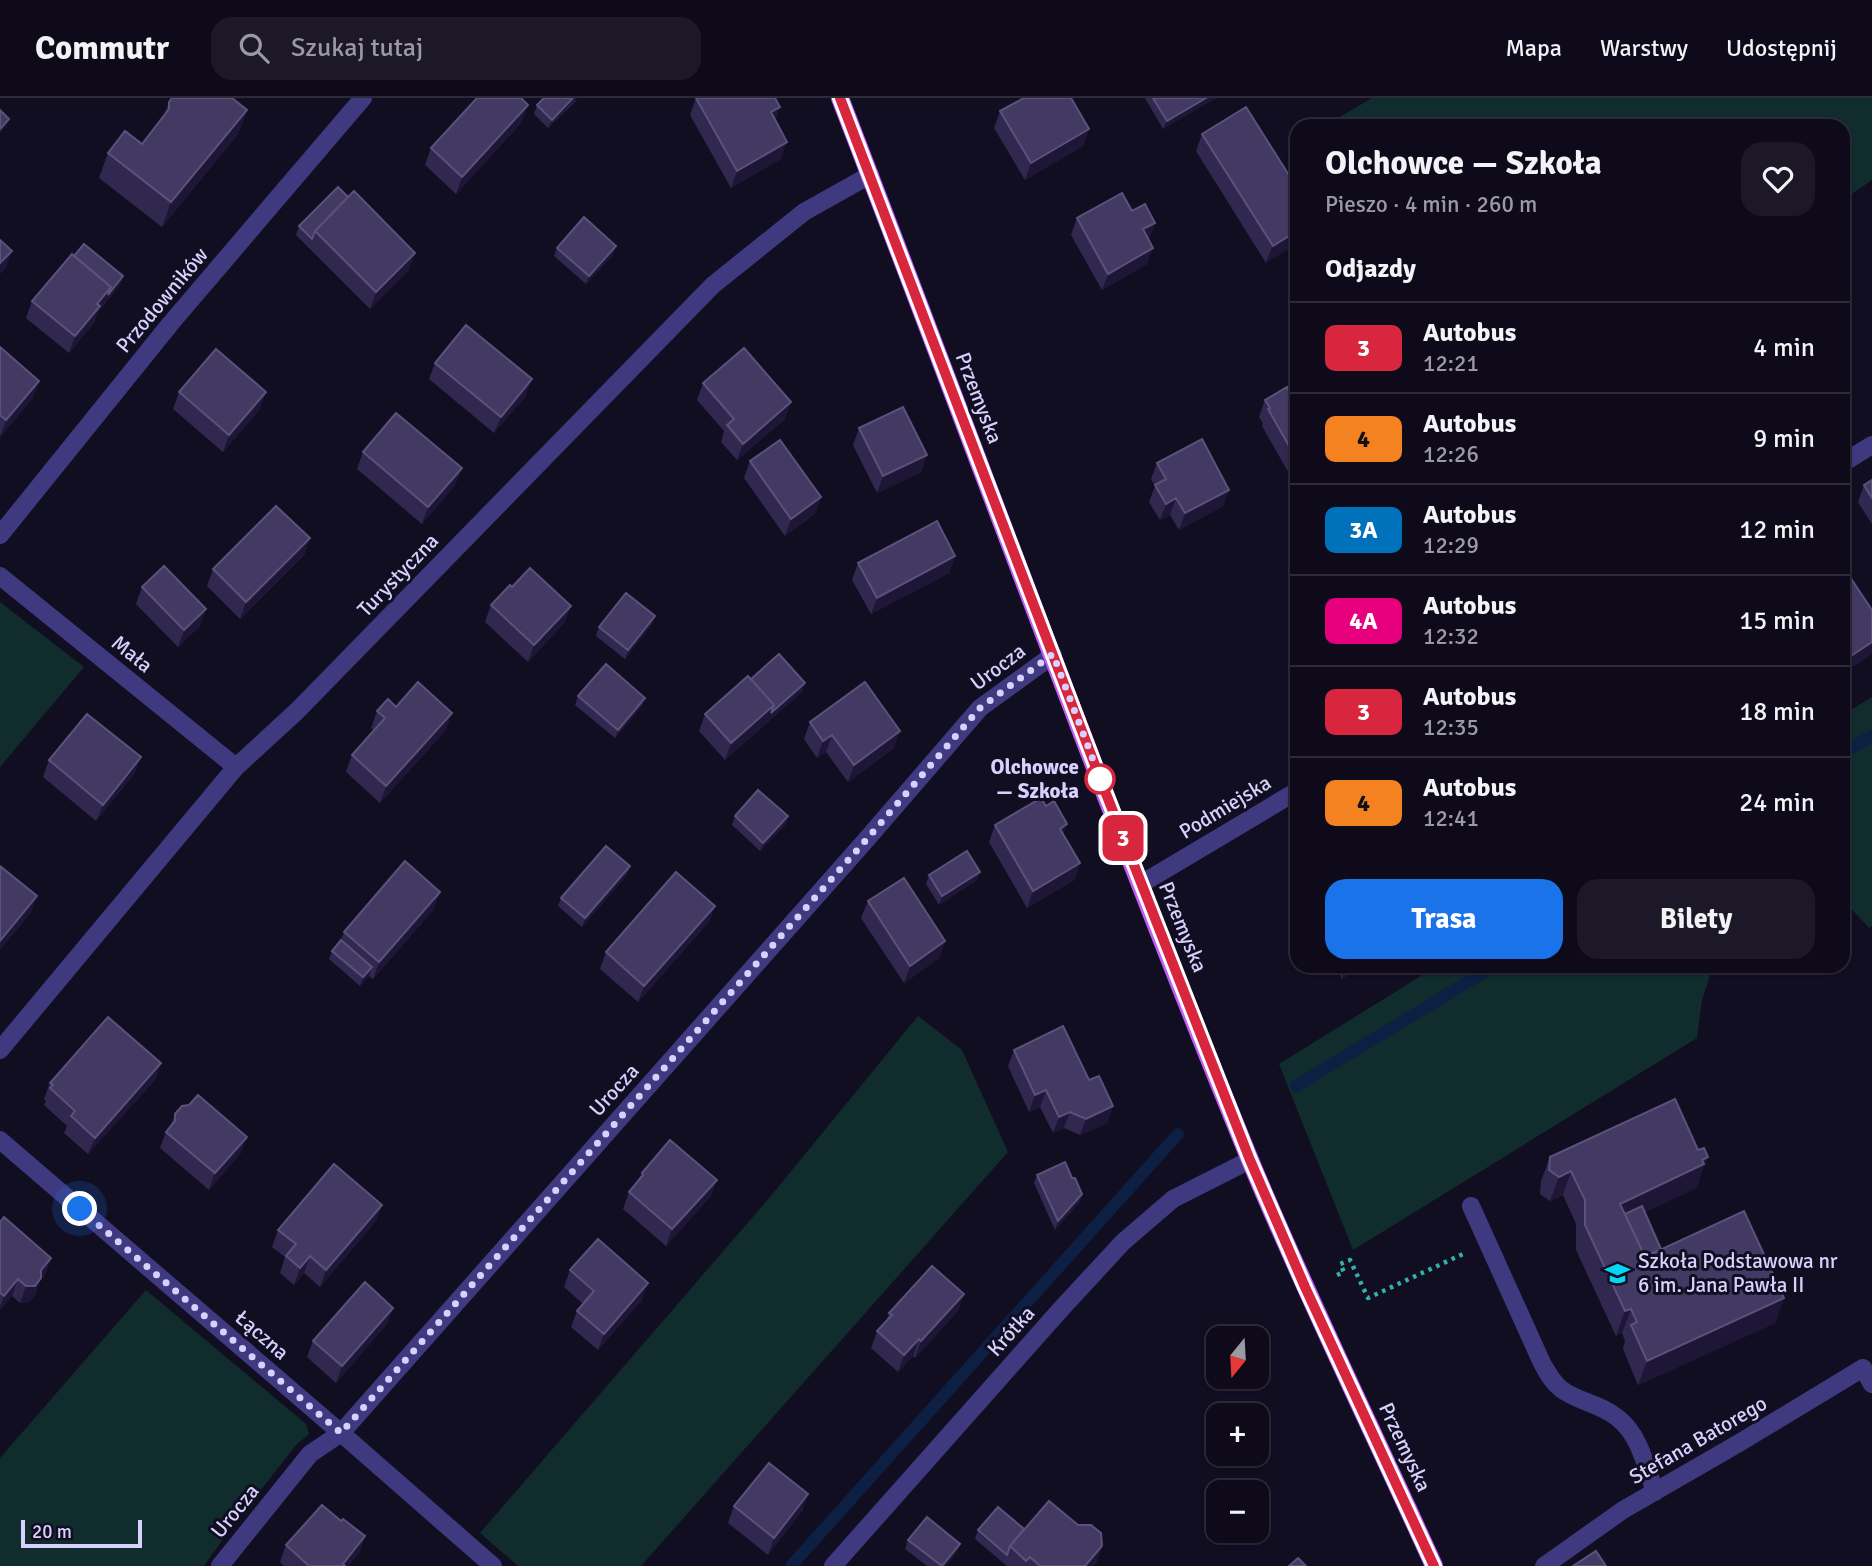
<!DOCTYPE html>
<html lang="pl">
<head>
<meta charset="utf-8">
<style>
	:root { --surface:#0e0a1a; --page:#1c1827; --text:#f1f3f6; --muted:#9b9aa2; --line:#2e2b39; --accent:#1a73e8 }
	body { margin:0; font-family:Signika,sans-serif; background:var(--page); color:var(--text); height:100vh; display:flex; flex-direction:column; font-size:26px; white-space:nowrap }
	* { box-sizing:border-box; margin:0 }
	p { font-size:23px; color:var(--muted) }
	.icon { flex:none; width:38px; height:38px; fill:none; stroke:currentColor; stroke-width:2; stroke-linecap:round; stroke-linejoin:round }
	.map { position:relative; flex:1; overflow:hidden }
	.side { position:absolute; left:1290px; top:21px; width:560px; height:854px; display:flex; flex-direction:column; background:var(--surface); border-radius:21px; box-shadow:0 2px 5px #0004,0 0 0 2px var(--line) }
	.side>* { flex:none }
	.badge { padding:0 14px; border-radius:10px; font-size:24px; line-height:46px }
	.needle { width:46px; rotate:198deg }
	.fabs { position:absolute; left:1206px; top:1228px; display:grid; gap:14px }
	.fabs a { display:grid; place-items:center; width:63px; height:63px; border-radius:14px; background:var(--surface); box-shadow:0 2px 5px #0004,0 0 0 2px var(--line); font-size:35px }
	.scale { position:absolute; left:21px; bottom:18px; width:121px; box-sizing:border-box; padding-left:7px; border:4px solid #d7d1fe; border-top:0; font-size:19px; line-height:24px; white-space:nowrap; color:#d7d1fe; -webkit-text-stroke:5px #120e22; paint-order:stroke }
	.you { position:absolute; width:35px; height:35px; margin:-18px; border:5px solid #fff; border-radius:50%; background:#1a73e8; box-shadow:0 0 0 10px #1a73e833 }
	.map>.badge { position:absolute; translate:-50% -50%; box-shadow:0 0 0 4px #fff }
	h2 { padding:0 35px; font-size:26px; line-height:63px }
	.round { display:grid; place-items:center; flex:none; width:74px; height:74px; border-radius:21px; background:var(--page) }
	.summary { display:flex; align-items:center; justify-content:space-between; height:119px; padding:0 35px }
	h1 { font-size:33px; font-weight:700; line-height:52px }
	.action { display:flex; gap:14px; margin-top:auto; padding:14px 35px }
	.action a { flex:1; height:80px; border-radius:21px; background:var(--accent); color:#fff; font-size:28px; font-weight:700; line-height:80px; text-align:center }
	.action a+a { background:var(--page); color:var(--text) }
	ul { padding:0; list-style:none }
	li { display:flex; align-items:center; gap:21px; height:91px; padding:0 35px; border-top:2px solid var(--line) }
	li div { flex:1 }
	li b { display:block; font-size:26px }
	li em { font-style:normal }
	li .badge { min-width:77px; font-weight:700; text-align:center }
	header { display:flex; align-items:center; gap:42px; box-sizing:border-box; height:98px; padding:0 35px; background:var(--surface); border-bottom:2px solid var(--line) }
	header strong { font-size:33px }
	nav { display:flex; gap:38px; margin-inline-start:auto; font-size:24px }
	.search { width:490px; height:63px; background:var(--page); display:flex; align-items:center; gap:18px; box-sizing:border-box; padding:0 24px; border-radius:21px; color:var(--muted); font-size:26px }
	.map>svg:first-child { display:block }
	.green { fill:#112c2c }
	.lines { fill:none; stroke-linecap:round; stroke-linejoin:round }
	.stream { stroke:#0d1f43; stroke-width:12 }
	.path { stroke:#31b1ad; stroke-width:4.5; stroke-dasharray:3.5 5; stroke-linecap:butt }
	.lane { stroke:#3f3a80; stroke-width:18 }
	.street { stroke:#3f3a80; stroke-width:18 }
	.primary { stroke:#c35bfb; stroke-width:18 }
	.wall { fill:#312850 }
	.shaded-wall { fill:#1d1636 }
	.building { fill:#423a63; stroke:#5a527b; stroke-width:2 }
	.line-casing { stroke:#fff; stroke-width:16 }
	.line { stroke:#d7263d; stroke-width:10 }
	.walk { stroke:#d7d1fe; stroke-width:7; stroke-dasharray:0 12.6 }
	.stop-dot { fill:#fff; stroke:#d7263d; stroke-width:3.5 }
	.labels { text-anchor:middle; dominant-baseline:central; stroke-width:6; stroke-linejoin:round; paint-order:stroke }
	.street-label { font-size:21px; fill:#d7d1fe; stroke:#120e22 }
	.stop-label { font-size:21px; font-weight:bold; fill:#d7d1fe; stroke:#120e22; text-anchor:end }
	.poi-label { font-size:21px; fill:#d7d1fe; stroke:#120e22; text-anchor:start }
</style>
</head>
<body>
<header>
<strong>Commutr</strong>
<div class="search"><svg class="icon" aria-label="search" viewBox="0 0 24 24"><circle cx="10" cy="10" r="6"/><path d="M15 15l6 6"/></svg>Szukaj tutaj</div>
<nav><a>Mapa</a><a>Warstwy</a><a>Udostępnij</a></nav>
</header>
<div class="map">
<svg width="1872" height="1468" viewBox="0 0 1872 1468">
	<rect width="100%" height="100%" fill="#120e22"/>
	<path class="green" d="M1372 0H1872V82L1843 102V28H1341L1338 20Z
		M0 504 84 569 0 669Z
		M1872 599V828L1869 830 1843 802V617Z
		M1437 868H1713L1702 902 1697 940 1353 1152 1279 966Z
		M918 918 962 952 1008 1054 641 1468H518L480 1435 770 1099Z
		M146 1192 306 1326 309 1336 296 1347 223 1441 204 1468H0V1360Z"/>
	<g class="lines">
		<path class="stream" d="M1843 655 1872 638
			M1296 988 1494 868
			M791 1468 1178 1036"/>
		<path class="path" d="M1337 1177 1344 1174 1340 1166 1350 1162 1368 1200 1463 1156"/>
		<path class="lane" d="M1471 1108 1542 1265C1547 1274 1552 1284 1561 1291 1578 1304 1602 1306 1619 1321 1640 1338 1646 1369 1655 1394"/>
		<path class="street" d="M1843 365 1872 347
			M0 437 171 225 363 0
			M0 478 236 669
			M1141 786 1297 693
			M0 952 236 669 297 613 713 187 804 114 870 77
			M0 1042 341 1335 493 1468
			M220 1468 310 1356 341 1335 866 742 980 610 1053 557
			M833 1468 1061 1211 1123 1144 1173 1101 1250 1062
			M1544 1468 1623 1412 1739 1345 1863 1270 1872 1286"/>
		<path class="primary" d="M840 0C977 354 1106 711 1250 1062 1307 1199 1373 1333 1434 1468"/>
	</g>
	<path class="wall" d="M696 0 780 9 775 22 781 61 731 90 690 17Z
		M1145 0H1216L1163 31Z
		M577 2 548 30 534 16 537 7Z
		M169 4 247 12 238 36 162 129 99 80 108 55 142 46 163 19Z
		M1000 13 1089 31 1083 48 1025 82 994 30Z
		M522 24 456 96 425 67 431 50Z
		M1202 36 1297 90 1266 165 1196 53Z
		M338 89 409 172 370 211 296 137 299 128Z
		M1077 120 1149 142 1147 166 1102 192 1071 137Z
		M557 150 613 157 586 186 554 158Z
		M74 158 123 178 120 187 97 215 94 225 69 255 26 220 32 203Z
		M0 249 33 300 0 339Z
		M435 265 526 298 494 335 429 281Z
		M703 285 785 321 737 362 721 344 724 333 697 302Z
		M179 294 260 311 223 354 173 311Z
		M1297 295V387L1296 388 1262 328 1263 325 1259 319 1265 302 1291 298Z
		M859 330 927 357 921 374 877 395 853 347Z
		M363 354 462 370 455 387 422 426 357 371Z
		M750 363 821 399 815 416 785 438 744 380Z
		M1157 365 1229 392 1223 408 1179 432 1170 417 1160 422 1149 404 1155 388 1151 381Z
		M1872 382V426L1858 404 1864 387Z
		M310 440 304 457 240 521 207 488 213 471Z
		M955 458 949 475 871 516 852 482 858 465Z
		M142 489 200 528 178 549 136 506Z
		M491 507 565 524 528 564 485 524Z
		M655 518 652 526 625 561 596 538 599 529Z
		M751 581 802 594 725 662 699 633 705 616Z
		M578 598 642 608 615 640 575 607Z
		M396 609 446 632 380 705 346 674 352 657 374 632 371 630 377 613Z
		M810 624 894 650 848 684 826 654 817 660 804 641Z
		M141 659 134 676 96 723 43 679 49 662Z
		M1046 708 1067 726 1063 737 1080 765 1074 782 1027 810 989 744 995 727Z
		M735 718H788L785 727 760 753 732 727Z
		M630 768 627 777 582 829 558 808 561 800Z
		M929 777 977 782 939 807 926 786Z
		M868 803 945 843 939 860 904 885 861 820Z
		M715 808 709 824 638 904 600 871 606 854Z
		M434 811 373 881 369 878 360 888 329 861 332 853 341 842 344 834Z
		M1335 868H1365L1342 881Z
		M1014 952 1089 982 1113 1008 1107 1025 1080 1037 1064 1030 1053 1035 1040 1009 1029 1014 1008 968Z
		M161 965 155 982 88 1056 64 1035 67 1028 44 1007 46 1003 44 1001 50 985Z
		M175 1016 241 1055 209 1092 160 1050 166 1034 170 1029Z
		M1550 1059 1699 1084 1696 1090 1645 1114 1661 1151 1784 1200 1775 1225 1638 1287 1623 1251 1625 1243 1622 1235 1616 1238 1576 1152V1126L1563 1097 1550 1103 1540 1096 1541 1083Z
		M642 1075 717 1082 710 1099 666 1148 623 1111 629 1094 639 1081Z
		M1037 1077 1082 1096 1079 1105 1055 1132 1034 1085Z
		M382 1107 376 1123 320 1189 304 1175 294 1187 280 1175 285 1159 272 1149 278 1132Z
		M0 1124 51 1160 45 1177 40 1182 35 1197 29 1204 20 1205 12 1198 0 1212Z
		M570 1172 642 1202 598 1252 571 1229 577 1213 583 1206 564 1189Z
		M964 1196 958 1213 915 1260 913 1258 898 1274 871 1250 877 1233 887 1222 889 1215Z
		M393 1210 387 1226 336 1285 307 1259 313 1243Z
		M808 1396 802 1413 768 1457 728 1425 734 1408Z
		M341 1423 365 1438 359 1455 348 1468H284L280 1464 286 1447Z
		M1024 1431 1102 1448 1096 1465 1093 1468H1007L975 1441 978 1432Z
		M908 1442 957 1454 946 1468H927L905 1451Z"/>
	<path class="shaded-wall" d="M573 0H577L548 30 552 22Z
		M1206 0H1216L1163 31 1167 23Z
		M528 7 522 24 456 96 462 79Z
		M780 9 774 25 771 14Z
		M247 12 238 36 162 129 171 104Z
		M9 21 6 29 0 36V31Z
		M1089 31 1083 48 1025 82 1031 65Z
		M787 44 781 61 731 90 737 73Z
		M1155 125 1149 142 1143 131Z
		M1297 133V146L1266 165 1273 148Z
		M616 148 613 157 586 186 589 178Z
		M1153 150 1147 166 1102 192 1108 176Z
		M12 153 6 170 0 176V165Z
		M415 155 409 172 370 211 376 194Z
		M123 178 120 187 105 205 108 197Z
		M111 189 105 205 97 215 94 225 69 255 75 238 97 206Z
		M532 281 526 298 494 335 501 319Z
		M39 283 33 300 0 339 6 322Z
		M266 294 260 311 223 354 229 337Z
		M791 304 785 321 737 362 743 346Z
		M927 357 921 374 877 395 883 378Z
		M462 370 455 387 422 426 428 409Z
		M1229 392 1223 408 1179 432 1185 415Z
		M821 399 815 416 785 438 791 421Z
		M1176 400 1170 417 1160 422 1166 406Z
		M310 440 304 457 240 521 246 504Z
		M955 458 949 475 871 516 877 500Z
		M571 508 565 524 528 564 534 547Z
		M206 511 200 528 178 549 184 532Z
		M655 518 652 526 625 561 628 552Z
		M1872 544V556L1843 576V563Z
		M805 585 802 594 768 624 771 615Z
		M645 600 642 608 615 640 618 632Z
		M774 607 768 624 725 662 731 645Z
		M452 615 446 632 380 705 386 688Z
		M900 633 894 650 848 684 854 667Z
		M832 637 826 654 817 660 823 643Z
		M141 659 134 676 96 723 103 707Z
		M788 718 785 727 760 753 763 745Z
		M1067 726 1061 743 1060 731Z
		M1080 765 1074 782 1027 810 1033 793Z
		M630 768 627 777 582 829 585 820Z
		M980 774 977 782 939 807 942 798Z
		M440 794 434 811 373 881 379 864Z
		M37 798 31 815 0 852V843Z
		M715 808 709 824 638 904 644 888Z
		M945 843 939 860 904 885 910 868Z
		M1346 868H1365L1342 881Z
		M372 869 369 878 360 888 363 879Z
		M161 965 155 982 88 1056 95 1040Z
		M1046 992 1040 1009 1029 1014 1035 997Z
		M1113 1008 1107 1025 1080 1037 1086 1021Z
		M1070 1014 1064 1030 1053 1035 1059 1019Z
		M247 1039 241 1055 209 1092 215 1075Z
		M1708 1059 1696 1090 1616 1127 1620 1106Z
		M1571 1073 1563 1097 1550 1103 1559 1079Z
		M717 1082 710 1099 666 1148 672 1131Z
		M1082 1096 1079 1105 1055 1132 1058 1123Z
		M382 1107 376 1123 320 1189 326 1172Z
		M310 1158 304 1175 294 1187 300 1170Z
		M51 1160 45 1177 40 1182 35 1197 29 1204 20 1205 26 1188Z
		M18 1181 12 1198 0 1212V1209L4 1198Z
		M648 1185 642 1202 598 1252 604 1236Z
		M964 1196 958 1213 915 1260 921 1243Z
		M1784 1200 1775 1225 1638 1287 1647 1263Z
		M393 1210 387 1226 336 1285 342 1268Z
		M1631 1211 1622 1235 1616 1238 1625 1213Z
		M919 1241 913 1258 898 1274 904 1257Z
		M808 1396 802 1413 768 1457 774 1440Z
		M365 1438 359 1455 348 1468H342Z
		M960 1446 957 1454 946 1468H942Z
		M1102 1448 1096 1465 1093 1468H1085Z"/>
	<path class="building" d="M172 0H232L247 12 171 104 108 55 125 33 142 46 169 11V4Z
		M477 0H521L528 7 462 79 431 50Z
		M544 0H573L552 22 537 7Z
		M696 0H775L780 9 771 14 787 44 737 73Z
		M1024 0H1071L1089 31 1031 65 1000 13Z
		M1153 0H1206L1167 23Z
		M1246 9 1297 90V133L1273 148 1202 36Z
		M0 12 9 21 0 31Z
		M338 89 348 99 315 133 312 141 299 128Z
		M354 93 415 155 376 194 315 133Z
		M1122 95 1132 113 1145 106 1155 125 1143 131 1153 150 1108 176 1077 120Z
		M584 119 616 148 589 178 557 150Z
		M0 142 12 153 0 165Z
		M84 146 123 178 108 197 111 189 74 158Z
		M72 156 111 189 97 206 100 208 75 238 32 203Z
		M466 227 532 281 501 319 435 265Z
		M0 249 39 283 6 322 0 317Z
		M744 250 791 304 743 346 727 327 734 321 703 285Z
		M216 251 266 294 229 337 179 294Z
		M1287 289 1291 298 1297 295V362L1268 311 1270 310 1265 302Z
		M903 309 927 357 883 378 859 330Z
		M396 315 462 370 428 409 363 354Z
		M1202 341 1229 392 1185 415 1176 400 1166 406 1155 387 1166 381 1157 365Z
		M780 342 821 399 791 421 750 363Z
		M1872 382V400L1864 387Z
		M276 408 310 440 246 504 213 471Z
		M937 423 955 458 877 500 858 465Z
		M164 468 206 511 184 532 142 489Z
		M530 470 571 508 534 547 491 507 510 487 512 489Z
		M1850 479 1872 512V544L1843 563V484Z
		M626 495 655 518 628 552 599 529Z
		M779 556 805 585 771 615 774 607 751 581Z
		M606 566 645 600 618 632 578 598Z
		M748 578 774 607 731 645 705 616Z
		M418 584 452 615 386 688 352 657 385 620 377 613 388 601 396 609Z
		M865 584 900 633 854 667 832 637 823 643 810 624Z
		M87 616 141 659 103 707 49 662Z
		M758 692 788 718 763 745 735 718Z
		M1041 700 1046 708 1054 703 1067 726 1060 731 1080 765 1033 793 995 727Z
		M606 748 630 768 585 820 561 800Z
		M967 753 980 774 942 798 929 777Z
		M405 763 440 794 379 864 344 834Z
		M0 768 37 798 0 843Z
		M676 774 715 808 644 888 606 854Z
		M904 780 945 843 910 868 868 803Z
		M341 842 372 869 363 879 332 853Z
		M108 919 161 965 95 1040 71 1018 75 1013 50 990 53 987 50 985Z
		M1063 928 1089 982 1099 978 1113 1008 1086 1021 1070 1014 1059 1019 1046 992 1035 997 1014 952Z
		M198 997 247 1039 215 1075 166 1034 175 1023V1016L182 1008 189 1007Z
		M1675 1001 1698 1052 1704 1050 1708 1059 1702 1062 1704 1066 1620 1106 1645 1159 1744 1113 1784 1200 1647 1263 1631 1227 1637 1224 1631 1211 1625 1213 1585 1127V1102L1571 1073 1559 1079 1549 1072 1550 1059Z
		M670 1042 717 1082 672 1131 629 1094 643 1077 642 1075Z
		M1065 1064 1072 1080H1075L1082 1096 1058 1123 1037 1077Z
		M334 1066 382 1107 326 1172 310 1158 300 1170 286 1158 296 1146 278 1132Z
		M1642 1108 1661 1151 1645 1159 1625 1116Z
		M4 1119 51 1160 41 1172V1180L35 1188H26L18 1181 4 1198 0 1195V1124Z
		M598 1141 648 1185 604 1236 577 1213 594 1193 570 1172Z
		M932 1168 964 1196 921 1243 919 1241 904 1257 877 1233 892 1217 889 1215Z
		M365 1184 393 1210 342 1268 313 1243Z
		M769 1365 808 1396 774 1440 734 1408Z
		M1049 1403 1078 1427H1091L1101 1435 1102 1448 1085 1468H1040L1030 1459 1026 1463 1010 1448Z
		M322 1407 341 1423 343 1421 365 1438 343 1466 345 1468H309L286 1447Z
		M998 1409 1024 1431 1010 1448 1007 1457 978 1432Z
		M927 1419 960 1446 942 1468 908 1442Z
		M1596 1453 1606 1468H1573Z
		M1298 1460 1306 1468H1289Z"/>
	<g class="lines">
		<defs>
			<path id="line" d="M840 0 1103 688 1250 1062 1305 1189 1434 1468"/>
		</defs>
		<use href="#line" class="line-casing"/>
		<use href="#line" class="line"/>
		<path class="walk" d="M80 1111 341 1335 866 742 980 610 1053 556 1103 688 1100 681"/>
	</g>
	<defs>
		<symbol id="school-bare" viewBox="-9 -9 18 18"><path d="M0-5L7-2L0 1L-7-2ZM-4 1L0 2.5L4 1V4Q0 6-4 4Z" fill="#06d6f4" stroke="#120e22" stroke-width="2.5" paint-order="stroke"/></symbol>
	</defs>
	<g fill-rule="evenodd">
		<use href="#school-bare" x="1600" y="1158" width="35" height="35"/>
	</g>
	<circle class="stop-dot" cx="1100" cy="681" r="14"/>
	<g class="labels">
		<g class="street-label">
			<text transform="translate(162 202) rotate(-50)">Przodowników</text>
			<text transform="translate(979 300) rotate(69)">Przemyska</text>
			<text transform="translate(398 477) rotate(-46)">Turystyczna</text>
			<text transform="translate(132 556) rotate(39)">Mała</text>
			<text transform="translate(998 569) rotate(-37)">Urocza</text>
			<text transform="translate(1225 709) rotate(-31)">Podmiejska</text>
			<text transform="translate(1183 829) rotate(68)">Przemyska</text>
			<text transform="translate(614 992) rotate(-48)">Urocza</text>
			<text transform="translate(1011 1233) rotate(-48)">Krótka</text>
			<text transform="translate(262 1237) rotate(41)">Łączna</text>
			<text transform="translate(1698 1342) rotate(-30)">Stefana Batorego</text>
			<text transform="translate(1405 1349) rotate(65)">Przemyska</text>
			<text transform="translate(235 1413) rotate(-51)">Urocza</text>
		</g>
		<g class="stop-label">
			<text x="1079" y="669">Olchowce<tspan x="1079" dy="24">— Szkoła</tspan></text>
		</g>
		<g class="poi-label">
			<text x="1638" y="1163">Szkoła Podstawowa nr<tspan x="1638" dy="24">6 im. Jana Pawła II</tspan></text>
		</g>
	</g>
</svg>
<div class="fabs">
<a><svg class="needle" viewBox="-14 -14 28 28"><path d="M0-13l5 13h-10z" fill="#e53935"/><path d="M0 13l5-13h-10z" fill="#9b9aa2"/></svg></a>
<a>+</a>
<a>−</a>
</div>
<div class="scale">20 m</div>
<div class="you" style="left:80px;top:1111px"></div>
<b class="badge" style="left:1123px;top:740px;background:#d7263d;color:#fff">3</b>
<section class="side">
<div class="summary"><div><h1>Olchowce — Szkoła</h1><p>Pieszo · 4 min · 260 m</p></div><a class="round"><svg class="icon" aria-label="heart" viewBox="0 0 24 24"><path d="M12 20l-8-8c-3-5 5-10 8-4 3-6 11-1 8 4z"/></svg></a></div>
<h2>Odjazdy</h2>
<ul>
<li><span class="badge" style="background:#d7263d;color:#fff">3</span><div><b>Autobus</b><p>12:21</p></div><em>4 min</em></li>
<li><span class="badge" style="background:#f58220;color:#111">4</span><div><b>Autobus</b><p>12:26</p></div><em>9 min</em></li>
<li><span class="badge" style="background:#0072bc;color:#fff">3A</span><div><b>Autobus</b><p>12:29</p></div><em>12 min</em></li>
<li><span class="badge" style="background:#e6007e;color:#fff">4A</span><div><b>Autobus</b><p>12:32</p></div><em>15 min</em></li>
<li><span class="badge" style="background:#d7263d;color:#fff">3</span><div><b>Autobus</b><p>12:35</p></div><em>18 min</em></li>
<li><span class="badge" style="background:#f58220;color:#111">4</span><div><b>Autobus</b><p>12:41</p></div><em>24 min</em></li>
</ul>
<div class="action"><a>Trasa</a><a>Bilety</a></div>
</section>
</div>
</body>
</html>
